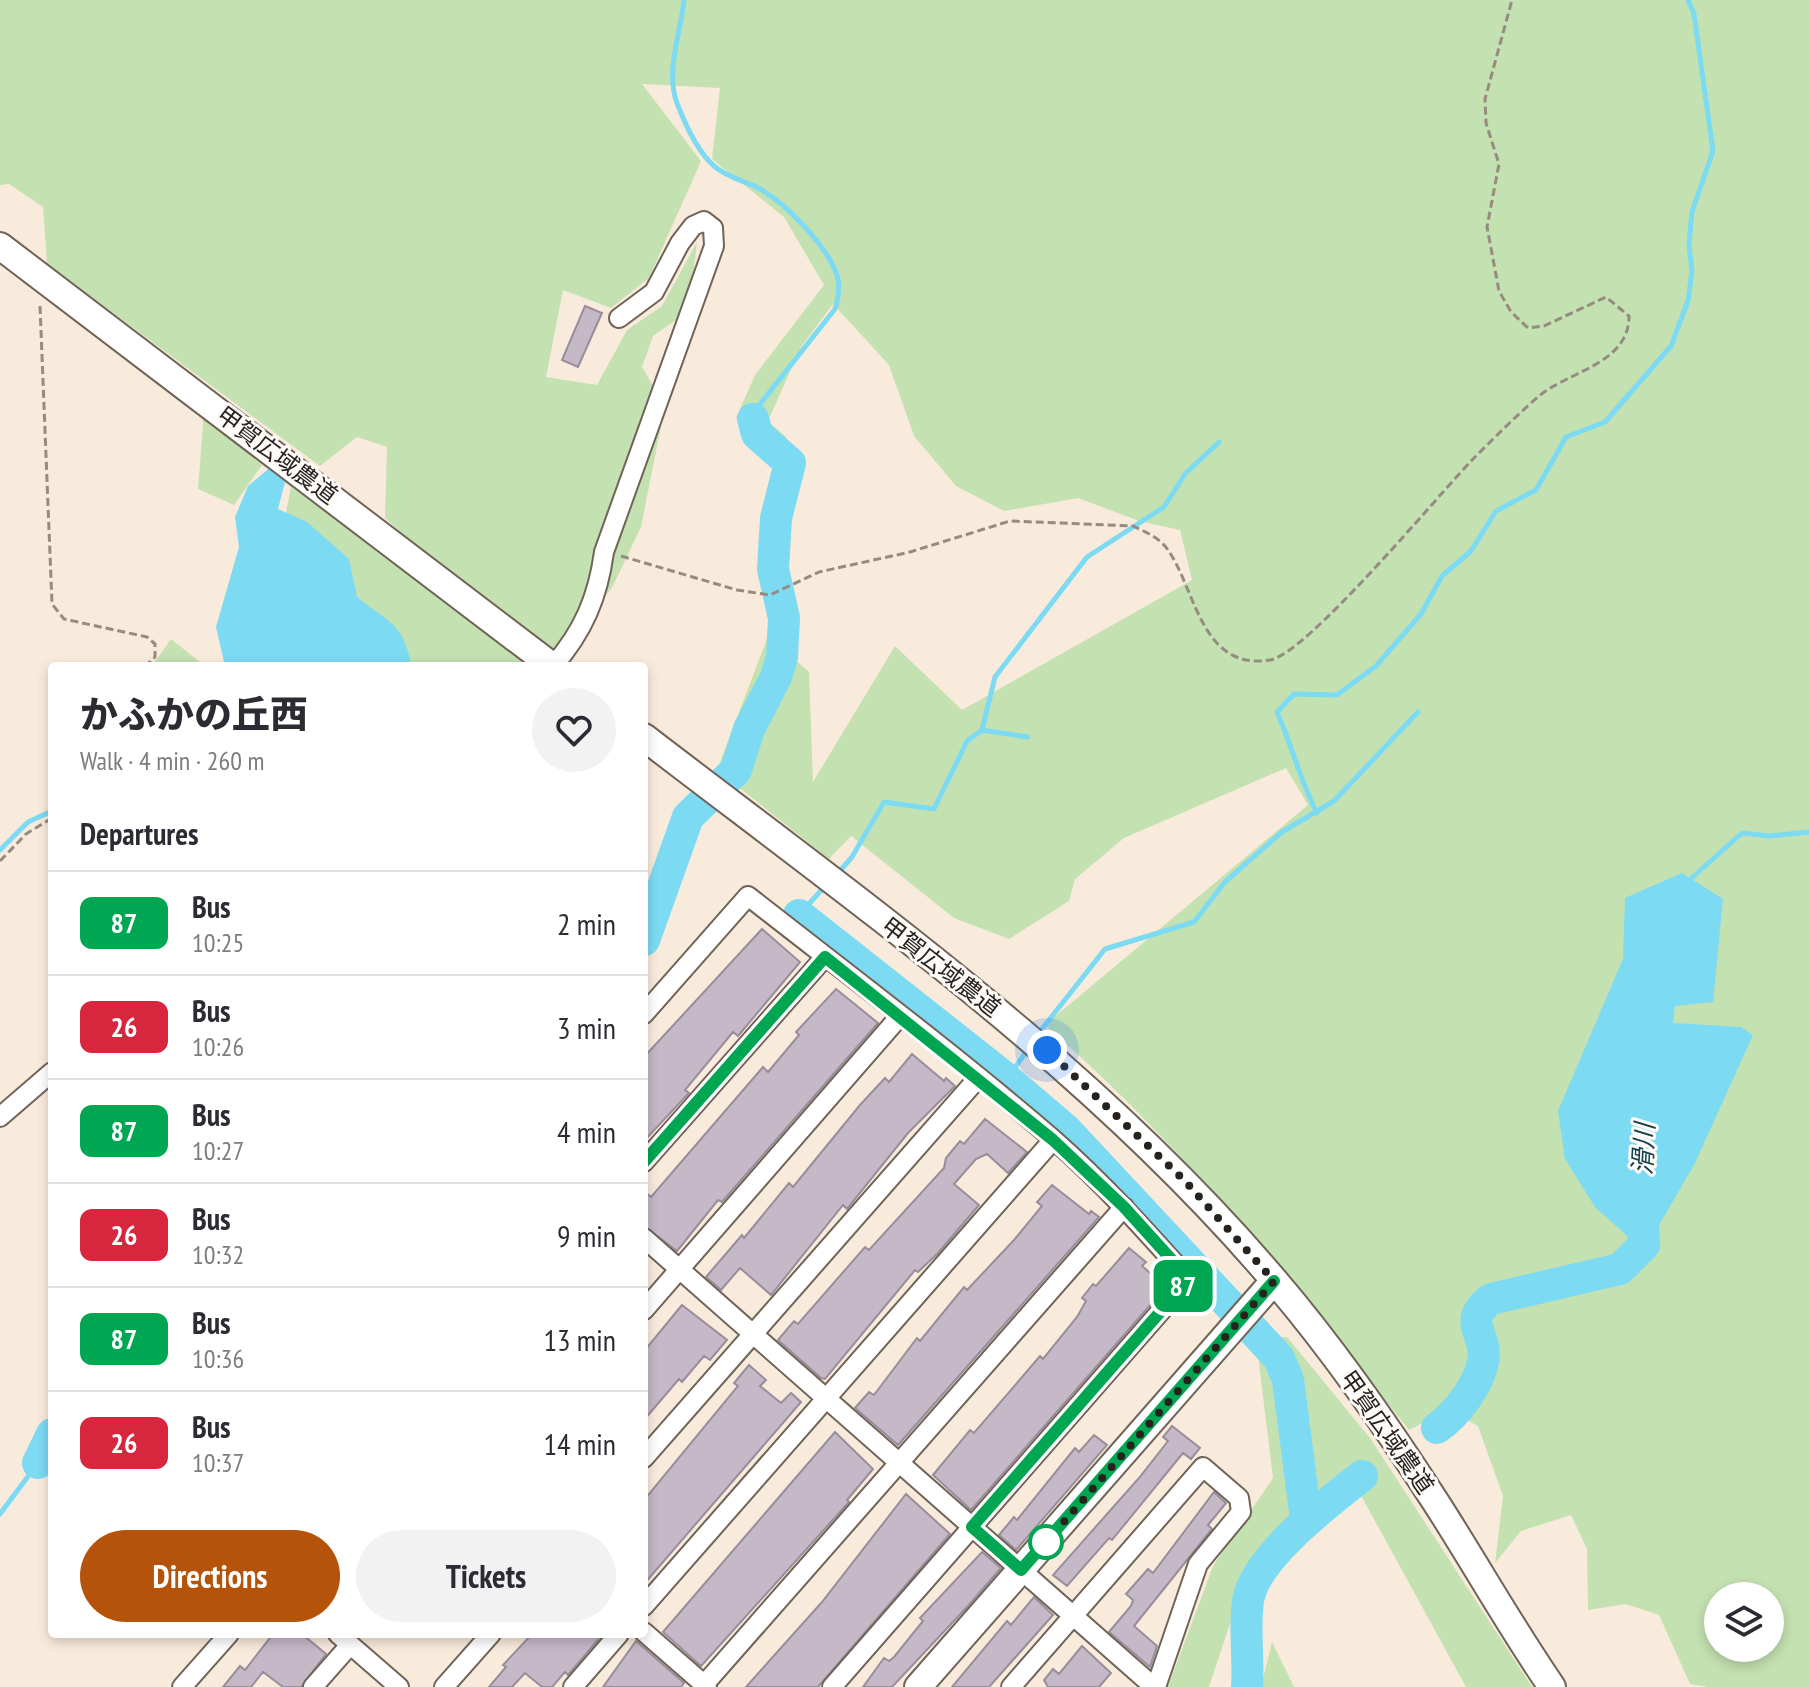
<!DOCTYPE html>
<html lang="en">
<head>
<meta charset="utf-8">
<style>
	:root { --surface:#fff; --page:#f2f2f3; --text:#2b2b33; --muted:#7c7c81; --line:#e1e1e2; --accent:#b45309 }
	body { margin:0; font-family:"PT Sans Narrow","Noto Sans JP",sans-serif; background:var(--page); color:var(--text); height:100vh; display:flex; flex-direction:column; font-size:30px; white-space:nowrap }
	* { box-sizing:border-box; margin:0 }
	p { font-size:26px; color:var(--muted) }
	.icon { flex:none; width:44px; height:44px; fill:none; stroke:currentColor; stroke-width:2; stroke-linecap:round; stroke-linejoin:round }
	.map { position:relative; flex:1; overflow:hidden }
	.panel { position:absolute; left:48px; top:662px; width:600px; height:976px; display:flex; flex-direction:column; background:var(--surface); border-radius:8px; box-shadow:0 4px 12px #0003 }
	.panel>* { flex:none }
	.badge { padding:0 16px; border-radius:12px; font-size:28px; line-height:52px }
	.buttons { position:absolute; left:1704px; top:1582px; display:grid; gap:16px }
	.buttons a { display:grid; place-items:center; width:80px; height:80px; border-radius:50%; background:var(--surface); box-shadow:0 4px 12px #0003; font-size:40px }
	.you { position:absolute; width:40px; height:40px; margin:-20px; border:6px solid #fff; border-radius:50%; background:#1a73e8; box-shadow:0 0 0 12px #1a73e833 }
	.map>.badge { position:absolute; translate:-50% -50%; box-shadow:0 0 0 4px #fff }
	h2 { padding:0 32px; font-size:30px; line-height:72px }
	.round { display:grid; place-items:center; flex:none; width:84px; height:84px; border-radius:42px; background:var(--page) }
	.headline { display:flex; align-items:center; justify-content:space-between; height:136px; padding:0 32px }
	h1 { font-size:38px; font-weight:800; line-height:60px }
	.button { display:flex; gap:16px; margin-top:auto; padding:16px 32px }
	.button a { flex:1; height:92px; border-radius:48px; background:var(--accent); color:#fff; font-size:32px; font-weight:800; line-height:92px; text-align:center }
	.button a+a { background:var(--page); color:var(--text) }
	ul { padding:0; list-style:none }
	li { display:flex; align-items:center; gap:24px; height:104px; padding:0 32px; border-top:2px solid var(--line) }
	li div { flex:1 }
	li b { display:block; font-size:30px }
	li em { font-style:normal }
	li .badge { min-width:88px; font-weight:700; text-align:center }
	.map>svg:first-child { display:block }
	.green { fill:#c4e1b1; fill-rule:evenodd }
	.water { fill:#7cdaf3 }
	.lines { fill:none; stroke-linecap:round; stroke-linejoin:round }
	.stream { stroke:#7cdaf3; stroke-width:5 }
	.river { stroke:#7cdaf3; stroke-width:32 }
	.building { fill:#c5b8c7; stroke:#9a8d9b; stroke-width:2 }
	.street-casing { stroke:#706357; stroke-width:22 }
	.secondary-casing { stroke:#706357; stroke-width:30 }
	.path { stroke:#958b81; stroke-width:3; stroke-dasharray:8 4; stroke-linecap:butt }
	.street { stroke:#fff; stroke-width:18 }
	.secondary { stroke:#fff; stroke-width:26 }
	.line-casing { stroke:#fff; stroke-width:18 }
	.line { stroke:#00a651; stroke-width:12 }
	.walk { stroke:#27221d; stroke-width:8; stroke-dasharray:0 14.4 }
	.stop-dot { fill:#fff; stroke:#00a651; stroke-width:4 }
	.labels { text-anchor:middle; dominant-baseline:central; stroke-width:6; stroke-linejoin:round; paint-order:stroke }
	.street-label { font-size:24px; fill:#27221d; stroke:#fdfaf7 }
	.water-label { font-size:26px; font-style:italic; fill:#16414c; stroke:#fdfaf7 }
</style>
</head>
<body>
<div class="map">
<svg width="1809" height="1687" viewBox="0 0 1809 1687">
	<rect width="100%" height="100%" fill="#f9ebdc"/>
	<path class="green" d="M0 0H1809V1687H1708L1690 1684 1659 1615 1626 1604 1588 1610 1587 1549 1571 1515 1521 1531 1495 1563 1503 1496 1478 1426 1448 1410 1409 1430C1296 1288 1183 1145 1045 1025L1308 805 1286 768 1124 838 1075 879 1069 901 1009 939 954 918 851 836 829 859 717 770 768 636 809 672 813 782 895 646 962 710 1192 580 1180 530 1139 521 1078 498 1004 511 956 486 914 436 889 365 833 304 801 347 768 421 787 438 765 451 736 418 755 375 824 285 784 217 712 159 720 88 642 84 701 161 649 278 611 308 563 290 546 377 597 385 627 330 662 306 697 242 689 311 653 336 642 367 665 406 641 527 613 586 555 666H398L285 517 291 487 262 465 234 505 198 489 204 412 451 578 385 518 387 447 357 437 320 466 47 264 43 207 9 184 0 185ZM1718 1596H1770V1648H1718Z
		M171 639 205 666H152Z
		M1287 1337 1370 1438 1532 1687H1466L1352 1479 1291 1524 1245 1578 1209 1687H1168L1213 1566 1273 1478 1256 1339Z
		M1272 1642 1294 1687H1261Z"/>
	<path class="water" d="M272 466 285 482 278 509 307 522 349 559 357 597C386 621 405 623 411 666H225L216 627 239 547 235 517 248 486Z
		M1682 873 1723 899 1713 1002 1675 1006 1673 1023 1741 1027 1753 1035 1695 1163 1644 1251 1595 1207 1565 1159 1558 1111 1623 959 1625 898Z"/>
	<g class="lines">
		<path class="stream" d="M684 0C681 32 665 72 677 103 685 124 697 151 714 166 726 176 738 179 752 185 781 197 831 249 838 279 840 290 838 299 835 309L757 408 753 419
			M982 730 1028 737
			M1317 813C1300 780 1292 746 1277 712L1294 694 1337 695 1376 666 1421 614 1442 576 1471 551 1496 511 1536 490 1566 437 1605 422 1671 346 1688 301 1692 271 1689 245 1692 212 1713 151 1694 14 1688 0
			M0 850 28 822 52 811
			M838 873 852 857 884 802 934 809 967 741 982 730 995 677 1087 557 1164 507 1185 474 1219 442
			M1686 883 1742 833 1770 836 1809 832
			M799 915 825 886
			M1038 1034 1105 949 1194 922 1225 882 1282 832 1334 801 1418 712
			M1007 1079 1028 1049
			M0 1514 38 1463"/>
		<path class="river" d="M799 915 998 1072 1066 1130 1279 1358 1288 1380 1306 1519
			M644 940 688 817 736 770 749 729 776 677 782 657 784 618 773 569 776 518 790 463 757 434 753 419
			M1437 1428C1457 1414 1478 1386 1483 1362 1489 1334 1460 1323 1491 1299L1620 1269 1644 1245 1642 1208
			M38 1463 52 1434
			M1247 1687C1249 1659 1244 1629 1248 1601 1254 1558 1329 1502 1362 1476"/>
	</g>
	<path class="building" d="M585 306 602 313 578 367 562 360Z
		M762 929 800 962 738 1036 733 1032 685 1090 689 1093 644 1141V1057Z
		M836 989 878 1023 722 1202 718 1200 677 1251 644 1226V1191L651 1197 763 1067 768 1072 799 1035 796 1032Z
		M912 1054 944 1081 946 1078 955 1086 908 1133 847 1209 843 1205 771 1295 740 1268 721 1290 706 1277 742 1235 744 1238 789 1183 793 1187 860 1105 885 1078 889 1082Z
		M985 1119 1027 1152 1008 1173 987 1154 976 1159 954 1184 979 1205 938 1253 918 1272 915 1270 825 1379 821 1378 778 1340 794 1321 798 1324 865 1247 869 1250 944 1168 946 1158 960 1141 964 1144Z
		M1052 1185 1089 1214 1091 1211 1099 1217 898 1445 855 1408 869 1392 874 1395 917 1338 920 1341 964 1287 967 1290 1014 1240 1042 1206 1037 1202Z
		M1129 1248 1146 1262 1142 1266 1166 1287 971 1510 933 1475 970 1430 974 1433 1040 1356 1043 1359 1077 1317 1086 1301 1082 1298 1093 1284 1096 1286Z
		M682 1305 727 1340 710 1360 704 1356 682 1382 679 1379 644 1420V1351Z
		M749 1365 766 1380 760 1386 781 1403 791 1393 801 1402 644 1584V1500L738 1386 734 1383Z
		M1172 1426 1200 1448 1191 1459 1183 1453 1112 1540 1109 1538 1067 1586 1053 1575 1139 1478 1168 1441 1163 1437Z
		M835 1432 873 1469 847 1500 849 1502 701 1666 663 1632Z
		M1094 1435 1107 1445 1016 1550 999 1535 1014 1517 1017 1520 1075 1448 1079 1452Z
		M1214 1492 1226 1503 1208 1525 1212 1529 1134 1626 1157 1646 1150 1667 1109 1632 1131 1606 1133 1600 1126 1594 1148 1569 1153 1573Z
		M906 1494 950 1534 818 1687H746L822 1602Z
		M982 1552 1001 1568 967 1607 892 1687H863L884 1658 889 1661 894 1657 923 1621 920 1618Z
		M1034 1597 1053 1615 989 1687H952L1007 1621 1011 1625Z
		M273 1634H302L326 1654 301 1687H283L263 1672 251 1687H223L240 1666 245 1670Z
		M532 1634H603L568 1675 565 1672 552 1687H542L525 1673 512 1687H489L506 1667 503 1665Z
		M636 1641 684 1683 681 1687H603Z
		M1082 1646 1111 1673 1099 1687H1048L1044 1680 1053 1669 1059 1674Z"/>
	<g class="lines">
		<defs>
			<path id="street" d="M553 666C583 632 598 597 604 552L714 246 713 228 704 221 693 226 680 243 654 292 619 318
				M644 1014 748 896C850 976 954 1054 1053 1139 1102 1182 1145 1230 1189 1279L832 1687
				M0 1117 52 1072
				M644 1162 825 957
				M644 1238 1154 1687
				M644 1310 900 1016
				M644 1458 978 1078
				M644 1606 1053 1140
				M644 1632 707 1687
				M338 1634 399 1687
				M182 1687 229 1634
				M313 1687 350 1645
				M444 1687 491 1634
				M573 1687 619 1634
				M702 1687 1124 1207
				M1011 1687 1203 1467 1239 1498 1241 1512 1198 1564 1156 1687"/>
			<path id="secondary" d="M0 246 552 666
				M644 737C864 906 1093 1067 1274 1280 1333 1349 1386 1425 1435 1501 1475 1563 1510 1626 1552 1687
				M918 1687 1274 1281"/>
		</defs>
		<use href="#street" class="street-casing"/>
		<use href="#secondary" class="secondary-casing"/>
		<path class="path" d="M40 306 52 604 64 619 147 637 155 644V657L145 666
			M621 556 737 590 770 595 819 572 910 552 1010 521 1133 526C1146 532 1160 538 1168 550 1196 590 1201 671 1270 660 1307 654 1439 494 1473 459 1494 438 1516 416 1539 396 1569 371 1629 364 1629 316L1606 297 1544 326 1528 328 1511 312 1499 291 1487 227 1499 164 1486 123 1485 99 1512 0
			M0 861 26 834 52 818"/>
		<use href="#street" class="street"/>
		<use href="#secondary" class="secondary"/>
	</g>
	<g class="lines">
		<defs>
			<path id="line" d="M644 1162 825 957 1053 1140 1124 1207 1189 1279 972 1527 1021 1570 1274 1281"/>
		</defs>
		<use href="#line" class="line-casing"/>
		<use href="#line" class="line"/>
		<path class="walk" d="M1046 1542 1041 1548 1274 1281 1185 1181 1047 1050"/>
	</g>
	<circle class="stop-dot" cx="1046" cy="1542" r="16"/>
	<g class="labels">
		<g class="street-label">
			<text transform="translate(277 455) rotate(37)">甲賀広域農道</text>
			<text transform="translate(941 967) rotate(38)">甲賀広域農道</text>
			<text transform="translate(1387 1432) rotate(55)">甲賀広域農道</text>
		</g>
		<g class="water-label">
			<text transform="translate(1643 1149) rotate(-87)">滑川</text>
		</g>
	</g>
</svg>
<div class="buttons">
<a><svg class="icon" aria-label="layers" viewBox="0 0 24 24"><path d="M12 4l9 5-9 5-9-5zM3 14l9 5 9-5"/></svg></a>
</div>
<div class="you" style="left:1047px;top:1050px"></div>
<b class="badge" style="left:1183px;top:1286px;background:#00a651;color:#fff">87</b>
<section class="panel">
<div class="headline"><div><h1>かふかの丘西</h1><p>Walk · 4 min · 260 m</p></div><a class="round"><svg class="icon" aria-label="heart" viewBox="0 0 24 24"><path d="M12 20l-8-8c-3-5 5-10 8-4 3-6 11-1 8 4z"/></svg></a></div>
<h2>Departures</h2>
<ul>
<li><span class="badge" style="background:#00a651;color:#fff">87</span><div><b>Bus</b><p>10:25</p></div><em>2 min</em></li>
<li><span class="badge" style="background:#d7263d;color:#fff">26</span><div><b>Bus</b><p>10:26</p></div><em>3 min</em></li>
<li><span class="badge" style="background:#00a651;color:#fff">87</span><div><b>Bus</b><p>10:27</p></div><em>4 min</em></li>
<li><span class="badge" style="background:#d7263d;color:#fff">26</span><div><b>Bus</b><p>10:32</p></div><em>9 min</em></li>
<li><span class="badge" style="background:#00a651;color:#fff">87</span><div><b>Bus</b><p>10:36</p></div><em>13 min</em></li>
<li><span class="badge" style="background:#d7263d;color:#fff">26</span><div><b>Bus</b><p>10:37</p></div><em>14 min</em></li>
</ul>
<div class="button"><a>Directions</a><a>Tickets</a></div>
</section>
</div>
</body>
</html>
